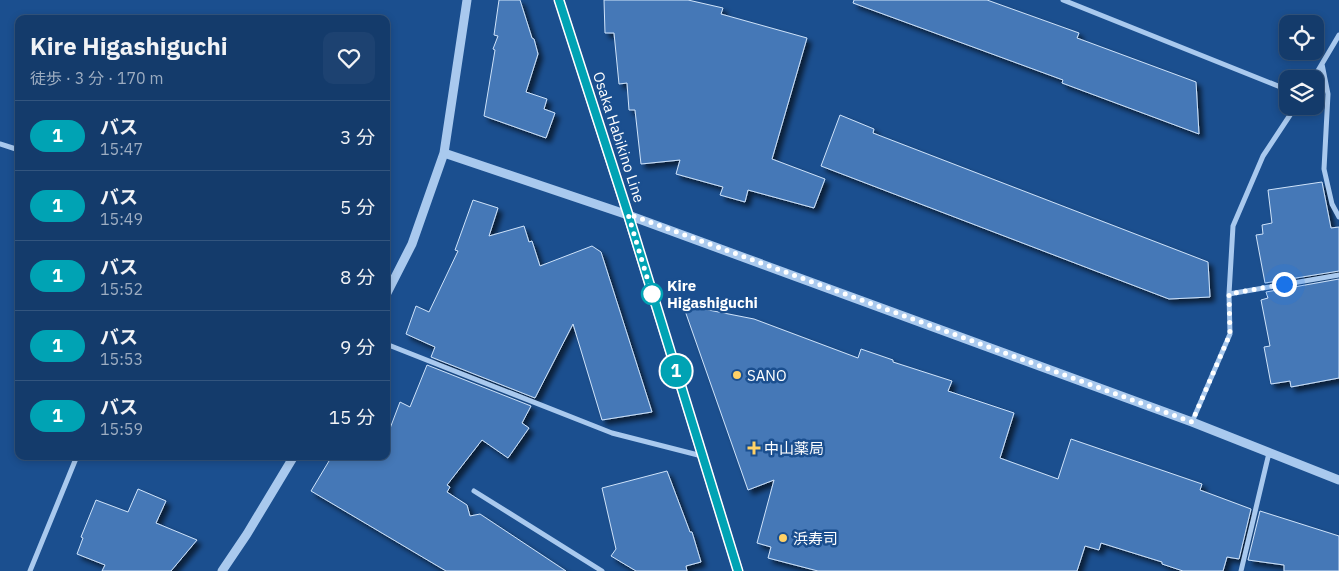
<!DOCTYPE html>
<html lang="ja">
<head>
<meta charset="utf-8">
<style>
	:root { --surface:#143b6b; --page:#1d4271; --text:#f1f3f6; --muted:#9dadc1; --line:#33557e }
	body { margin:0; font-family:"IBM Plex Sans","Noto Sans JP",sans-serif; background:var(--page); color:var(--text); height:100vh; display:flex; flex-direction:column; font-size:19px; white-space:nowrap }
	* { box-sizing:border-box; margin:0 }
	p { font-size:16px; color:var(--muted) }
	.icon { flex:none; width:28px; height:28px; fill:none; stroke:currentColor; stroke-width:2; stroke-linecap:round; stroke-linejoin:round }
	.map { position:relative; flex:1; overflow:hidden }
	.drawer { position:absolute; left:15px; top:15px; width:375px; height:445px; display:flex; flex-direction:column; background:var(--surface); border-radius:10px; box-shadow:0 2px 8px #0003,0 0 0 1px var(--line) }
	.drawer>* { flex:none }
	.badge { padding:0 10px; border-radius:16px; font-size:18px; line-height:32px }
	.tools { position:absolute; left:1279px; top:15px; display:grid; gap:10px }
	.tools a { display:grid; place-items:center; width:45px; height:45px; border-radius:10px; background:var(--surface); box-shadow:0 2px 8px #0003,0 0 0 1px var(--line); font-size:25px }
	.you { position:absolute; width:25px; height:25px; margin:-12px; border:4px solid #fff; border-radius:50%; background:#1a73e8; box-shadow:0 0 0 8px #1a73e833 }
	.map>.badge { position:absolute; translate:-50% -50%; box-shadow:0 0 0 2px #fff }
	.round { display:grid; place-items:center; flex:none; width:52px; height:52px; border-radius:10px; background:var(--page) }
	.headline { display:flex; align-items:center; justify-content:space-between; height:85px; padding:0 15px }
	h1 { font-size:24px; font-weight:700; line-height:38px }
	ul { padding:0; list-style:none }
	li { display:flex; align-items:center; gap:15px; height:70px; padding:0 15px; border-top:1px solid var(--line) }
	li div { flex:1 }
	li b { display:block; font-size:19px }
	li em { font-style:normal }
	li .badge { min-width:55px; font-weight:700; text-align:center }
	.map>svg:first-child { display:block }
	.building { fill:#4478b7; stroke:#cfe3fa; filter:url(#shadow) }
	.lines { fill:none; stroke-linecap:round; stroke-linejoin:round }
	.minor { stroke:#a9c9ee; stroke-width:5 }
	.tertiary { stroke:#a9c9ee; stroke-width:9 }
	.secondary { stroke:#d6e6fa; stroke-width:10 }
	.line-casing { stroke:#fff; stroke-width:11 }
	.line { stroke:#00a3b4; stroke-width:8 }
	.walk { stroke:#fff; stroke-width:5; stroke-dasharray:0 9 }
	.stop-dot { fill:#fff; stroke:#00a3b4; stroke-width:2.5 }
	.poi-dot { fill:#ffd166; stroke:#1b4f8f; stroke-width:2 }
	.labels { text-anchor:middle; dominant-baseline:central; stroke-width:5; stroke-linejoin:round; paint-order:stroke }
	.street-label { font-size:15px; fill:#fff; stroke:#1b4f8f }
	.stop-label { font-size:15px; font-weight:bold; fill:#fff; stroke:#1b4f8f; text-anchor:start }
	.poi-label { font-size:15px; fill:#fff; stroke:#1b4f8f; text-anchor:start }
</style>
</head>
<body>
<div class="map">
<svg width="1339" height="571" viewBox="0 0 1339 571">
	<defs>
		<filter id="shadow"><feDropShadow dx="4.5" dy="4.5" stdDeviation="2.5" flood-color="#0009"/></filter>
	</defs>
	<rect width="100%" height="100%" fill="#1b4f8f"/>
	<path class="building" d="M499 0H520L532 38 534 39 538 54 526 92 547 99 544 109 555 113 546 138 484 116 495 50 493 49 498 36 494 35Z
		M604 0H688L723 8 721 14 807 38 772 159 825 179 814 208 748 190 745 202 720 195 723 187 676 174 680 160 641 164 635 110H629L627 83 619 84 614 33H605Z
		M854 0H987L1079 33 1077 38 1196 82 1199 134 1062 83 1063 80 853 3Z
		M840 115 874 129 873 133 1208 262 1210 297 1169 299 821 166Z
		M1322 182 1331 228 1339 227V271L1265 283 1256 235 1263 234 1262 225 1272 223 1268 190Z
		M473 200 498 208 489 236 524 226 529 242 532 241 540 266 592 246 601 252 652 412 602 420 573 324 535 398 431 357 435 347 406 334 416 306 429 312 458 251 455 250Z
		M1339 279V378L1291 387 1290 381 1271 384 1264 347 1270 346 1261 300 1268 298 1266 292Z
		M683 305 754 319 858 358 861 349 893 360V362L952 381 948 391 1014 413 1000 458 1058 479 1071 439 1202 484 1200 490 1251 509 1239 559 1227 557 1223 571H1183L1162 564V562L1101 543 1099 550 1085 546 1077 571H818L768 558 771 547 757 543 774 480 748 490Z
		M427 365 531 406 522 423 529 428 508 458 482 440 447 485 450 487 447 492 467 505 470 516 480 514 566 571H446L311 491 332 456H386V439L400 402 410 407Z
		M667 471 690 532H692L701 562 686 566 687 571H636L611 556 616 549 602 488Z
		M138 489 166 501 156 523 197 540 171 571H102L105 565 77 554 83 538 81 537 96 500 128 512Z
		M1260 511 1339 536V571H1284V565L1248 560Z"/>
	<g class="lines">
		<path class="minor" d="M1063 0 1288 90
			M1322 64 1328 94 1324 169 1332 204 1339 217
			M1313 79 1339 35
			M0 144 19 150
			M1229 294 1339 275
			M386 344 612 433 702 456
			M1192 422 1230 334 1229 294 1233 226 1263 156 1296 106
			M474 491 602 571
			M30 571 77 456
			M1241 571 1269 453"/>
		<path class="tertiary" d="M444 153 628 215 1192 422 1339 480
			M386 295 412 244 444 153 467 0
			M222 571 247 534 294 456"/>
		<path class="secondary" d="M559 0 628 215 738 571"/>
	</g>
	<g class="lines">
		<defs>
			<path id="line" d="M559 0 628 214 738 571"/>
		</defs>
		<use href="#line" class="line-casing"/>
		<use href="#line" class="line"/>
		<path class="walk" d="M652 294 628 214 1192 422 1230 334 1229 294 1284 284"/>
	</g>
	<circle class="stop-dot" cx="652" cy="294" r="10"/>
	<g class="poi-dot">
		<circle cx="737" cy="375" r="5"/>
		<path d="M751.5 440.5h5v5h5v5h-5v5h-5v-5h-5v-5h5z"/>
		<circle cx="783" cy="538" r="5"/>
	</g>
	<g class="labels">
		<g class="street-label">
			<text transform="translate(619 137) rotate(72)">Osaka Habikino Line</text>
		</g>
		<g class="stop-label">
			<text x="667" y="285">Kire<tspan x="667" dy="17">Higashiguchi</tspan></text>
		</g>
		<g class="poi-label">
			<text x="747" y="375">SANO</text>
			<text x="764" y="448">中山薬局</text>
			<text x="793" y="538">浜寿司</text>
		</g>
	</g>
</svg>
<div class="tools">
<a><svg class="icon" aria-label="locate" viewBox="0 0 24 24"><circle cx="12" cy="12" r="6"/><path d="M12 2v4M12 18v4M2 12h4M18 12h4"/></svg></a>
<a><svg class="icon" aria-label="layers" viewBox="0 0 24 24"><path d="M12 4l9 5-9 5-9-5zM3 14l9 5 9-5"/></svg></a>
</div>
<div class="you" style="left:1284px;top:284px"></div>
<b class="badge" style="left:676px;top:371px;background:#00a3b4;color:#fff">1</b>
<section class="drawer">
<div class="headline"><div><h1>Kire Higashiguchi</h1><p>徒歩 · 3 分 · 170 m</p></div><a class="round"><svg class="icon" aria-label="heart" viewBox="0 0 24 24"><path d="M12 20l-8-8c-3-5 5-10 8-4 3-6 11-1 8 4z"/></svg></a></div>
<ul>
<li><span class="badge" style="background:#00a3b4;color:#fff">1</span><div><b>バス</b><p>15:47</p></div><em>3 分</em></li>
<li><span class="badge" style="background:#00a3b4;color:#fff">1</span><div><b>バス</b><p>15:49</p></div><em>5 分</em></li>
<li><span class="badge" style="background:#00a3b4;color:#fff">1</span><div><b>バス</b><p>15:52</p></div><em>8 分</em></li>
<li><span class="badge" style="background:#00a3b4;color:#fff">1</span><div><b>バス</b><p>15:53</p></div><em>9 分</em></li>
<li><span class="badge" style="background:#00a3b4;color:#fff">1</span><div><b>バス</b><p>15:59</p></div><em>15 分</em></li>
</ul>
</section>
</div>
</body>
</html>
